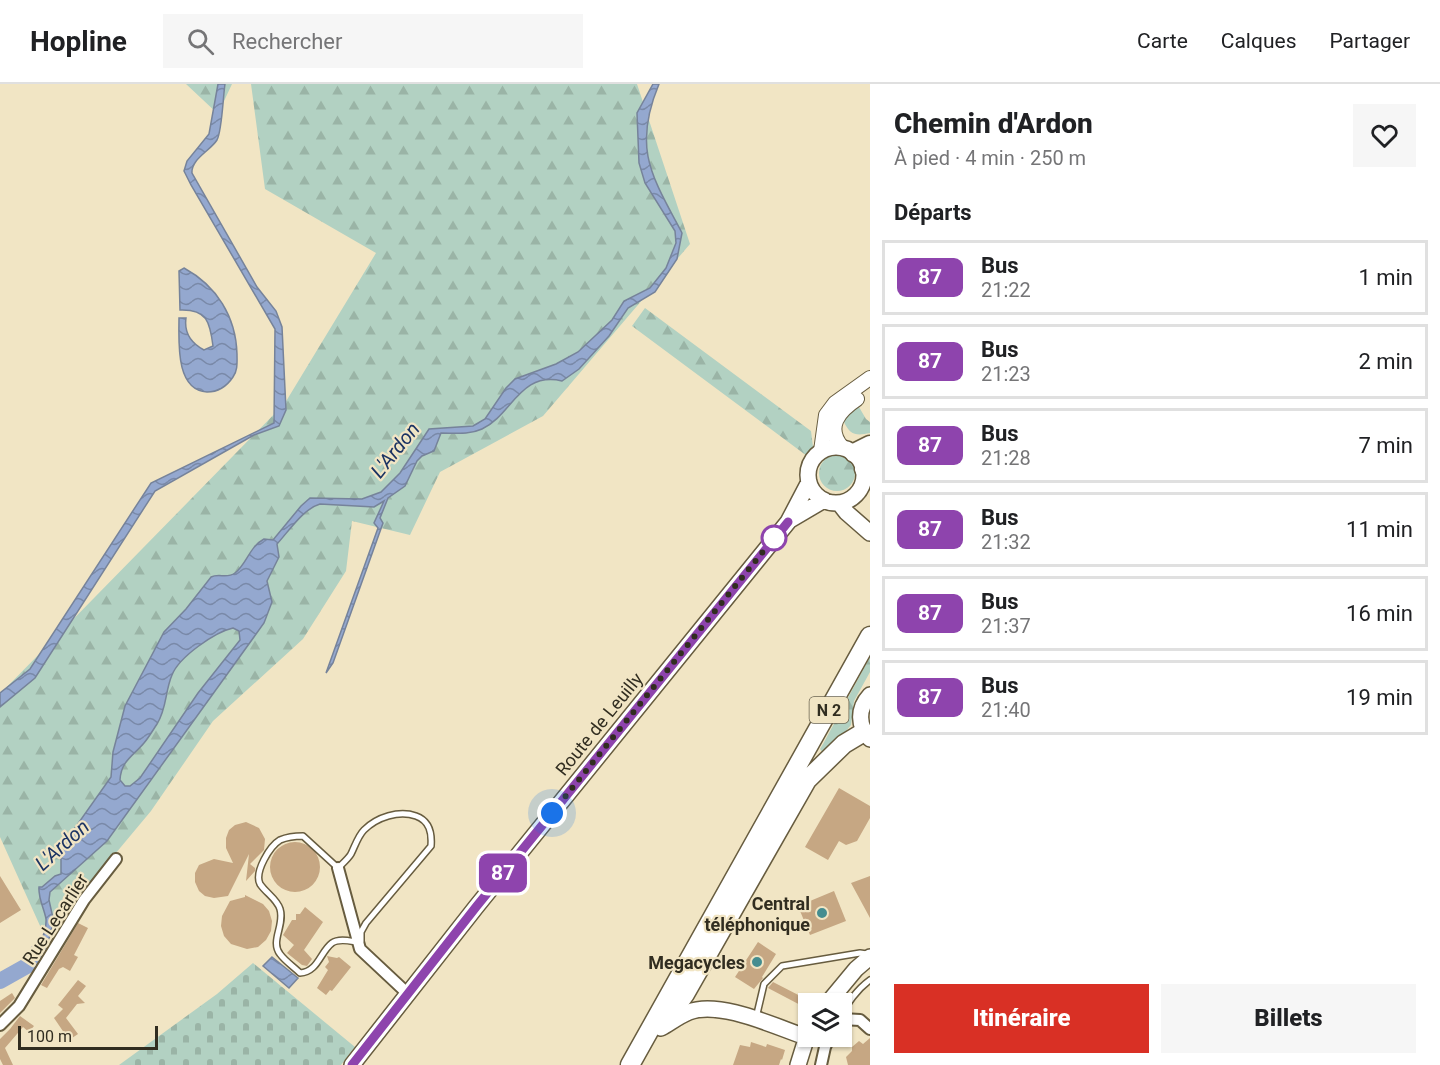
<!DOCTYPE html>
<html lang="fr">
<head>
<meta charset="utf-8">
<style>
	:root { --surface:#fff; --page:#f6f6f6; --text:#202124; --muted:#757577; --line:#e0e0e0; --accent:#d93025 }
	body { margin:0; font-family:Roboto,sans-serif; background:var(--page); color:var(--text); height:100vh; display:flex; flex-direction:column; font-size:22px; white-space:nowrap }
	* { box-sizing:border-box; margin:0 }
	p { font-size:20px; color:var(--muted) }
	.icon { flex:none; width:33px; height:33px; fill:none; stroke:currentColor; stroke-width:2; stroke-linecap:round; stroke-linejoin:round }
	.map { position:relative; flex:1; overflow:hidden }
	.sheet { display:flex; flex-direction:column; background:var(--surface); width:570px }
	.sheet>* { flex:none }
	.badge { padding:0 12px; border-radius:9px; font-size:21px; line-height:39px }
	.controls { position:absolute; left:798px; top:909px; display:grid; gap:12px }
	.controls a { display:grid; place-items:center; width:54px; height:54px; border-radius:0px; background:var(--surface); box-shadow:0 2px 4px #0004; font-size:30px }
	.scale { position:absolute; left:18px; bottom:15px; width:140px; box-sizing:border-box; padding-left:6px; border:3px solid #312d20; border-top:0; font-size:16px; line-height:21px; white-space:nowrap; color:#312d20; -webkit-text-stroke:4px #f1e5c4; paint-order:stroke }
	.you { position:absolute; width:30px; height:30px; margin:-15px; border:4px solid #fff; border-radius:50%; background:#1a73e8; box-shadow:0 0 0 9px #1a73e833 }
	.map>.badge { position:absolute; translate:-50% -50%; box-shadow:0 0 0 3px #fff }
	h2 { padding:0 24px; font-size:22px; line-height:54px }
	.round { display:grid; place-items:center; flex:none; width:63px; height:63px; border-radius:0px; background:var(--page) }
	.head { display:flex; align-items:center; justify-content:space-between; height:102px; padding:0 24px }
	h1 { font-size:28px; font-weight:800; line-height:45px }
	.action { display:flex; gap:12px; margin-top:auto; padding:12px 24px }
	.action a { flex:1; height:69px; border-radius:0px; background:var(--accent); color:#fff; font-size:24px; font-weight:800; line-height:69px; text-align:center }
	.action a+a { background:var(--page); color:var(--text) }
	ul { padding:0; list-style:none }
	li { display:flex; align-items:center; gap:18px; height:75px; margin:0 12px 9px; padding:0 12px; border:3px solid var(--line); border-radius:0px }
	li div { flex:1 }
	li b { display:block; font-size:22px }
	li em { font-style:normal }
	li .badge { min-width:66px; font-weight:700; text-align:center }
	header { display:flex; align-items:center; gap:36px; box-sizing:border-box; height:84px; padding:0 30px; background:var(--surface); border-bottom:2px solid var(--line) }
	header strong { font-size:28px }
	nav { display:flex; gap:33px; margin-inline-start:auto; font-size:21px }
	.search { width:420px; height:54px; background:var(--page); display:flex; align-items:center; gap:15px; box-sizing:border-box; padding:0 21px; border-radius:0px; color:var(--muted); font-size:22px }
	main { display:flex; flex:1; min-height:0 }
	.map>svg:first-child { display:block }
	.forest { fill:url(#forest-firs) }
	.cemetery { fill:url(#cemetery-stones) }
	.water { fill:url(#water-waves); stroke:#76839a; stroke-width:1.5; fill-rule:evenodd }
	.lines { fill:none; stroke-linecap:round; stroke-linejoin:round }
	.river { stroke:#94a8cf; stroke-width:16 }
	.building { fill:#c6a783 }
	.service-casing { stroke:#675c3f; stroke-width:8 }
	.minor-casing { stroke:#675c3f; stroke-width:14 }
	.tertiary-casing { stroke:#675c3f; stroke-width:16 }
	.secondary-casing { stroke:#675c3f; stroke-width:18 }
	.primary-casing { stroke:#675c3f; stroke-width:21 }
	.service { stroke:#fff; stroke-width:5 }
	.minor { stroke:#fff; stroke-width:10 }
	.tertiary { stroke:#fff; stroke-width:14 }
	.secondary { stroke:#fff; stroke-width:15 }
	.primary { stroke:#fff; stroke-width:18 }
	.line-casing { stroke:#fff; stroke-width:14 }
	.line { stroke:#8e44ad; stroke-width:9 }
	.walk { stroke:#312d20; stroke-width:6; stroke-dasharray:0 10.8 }
	.stop-dot { fill:#fff; stroke:#8e44ad; stroke-width:3 }
	.poi-dot { fill:#458d90; stroke:#f1e5c4; stroke-width:2 }
	.labels { text-anchor:middle; dominant-baseline:central; stroke-width:4.5; stroke-linejoin:round; paint-order:stroke }
	.shield { fill:#f1e5c4; stroke:#6b6451; stroke-width:1.5 }
	.shield-label { font-size:16px; font-weight:bold; fill:#312d20 }
	.street-label { font-size:18px; fill:#312d20; stroke:#f1e5c4 }
	.poi-label { font-size:18px; font-weight:bold; fill:#312d20; stroke:#f1e5c4; text-anchor:end }
	.water-label { font-size:20px; font-style:italic; fill:#1b3363; stroke:#f1e5c4 }
</style>
</head>
<body>
<header>
<strong>Hopline</strong>
<div class="search"><svg class="icon" aria-label="search" viewBox="0 0 24 24"><circle cx="10" cy="10" r="6"/><path d="M15 15l6 6"/></svg>Rechercher</div>
<nav><a>Carte</a><a>Calques</a><a>Partager</a></nav>
</header>
<main>
<div class="map">
<svg width="870" height="981" viewBox="0 0 870 981">
	<defs>
		<pattern id="forest-firs" width="22" height="20" patternUnits="userSpaceOnUse" patternTransform="scale(1.5)"><rect width="22" height="20" fill="#b2d1c2"/><path d="M5 1l3.5 6h-7zM16 11l3.5 6h-7z" fill="#9ab4a6"/></pattern>
		<pattern id="cemetery-stones" width="16" height="16" patternUnits="userSpaceOnUse" patternTransform="scale(1.5)"><rect width="16" height="16" fill="#b2d1c2"/><path d="M2 7V4a2 2 0 0 1 4 0v3zM10 15v-3a2 2 0 0 1 4 0v3z" fill="#9ab4a6"/></pattern>
		<pattern id="water-waves" width="16" height="10" patternUnits="userSpaceOnUse" patternTransform="scale(1.5)"><rect width="16" height="10" fill="#94a8cf"/><path d="M0 5q4-4 8 0t8 0" fill="none" stroke="#7989a8"/></pattern>
	</defs>
	<rect width="100%" height="100%" fill="#f1e5c4"/>
	<path class="forest" d="M186 0H232L218 30Z
		M251 0H637L690 160 543 332 440 388 410 451 352 437 346 487 303 555 213 637 151 727 85 806 41 844 0 753V610L285 319 376 169 265 105Z
		M645 224 811 347 813 363 807 372 632 242Z
		M859 323 866 335 870 338V349C856 352 850 351 844 338L851 326Z
		M819 389a18 18 0 1 1 36 0a18 18 0 1 1-36 0Z
		M870 573V588L854 617 851 641 840 654 823 669 820 665 823 660Z"/>
	<path class="cemetery" d="M253 879 355 963 341 981H119L217 910Z"/>
	<path class="water" d="M218 0H225C223 13 222 47 217 56 210 67 191 75 192 89L257 203 276 227 282 243 286 326 279 342 254 351 155 407 35 594 0 623V609L30 585 151 399 274 339 275 245 191 101 184 87 187 77 209 50Z
		M653 0H659C632 65 652 92 682 149L677 175 655 208 628 224 609 252 579 285 562 297C520 287 512 331 482 345 469 351 455 349 441 349L434 367 422 372 417 377 405 402 388 414 380 434 383 439 333 579 326 589 378 444 374 439 384 417 374 423 320 420C303 425 289 447 277 460L279 473 267 497 272 518 264 539 107 757 50 808 49 816 53 834 51 850 36 881 27 886 24 880C35 872 47 850 46 835 44 824 38 814 39 803H42L55 792 61 790V770L65 758 111 693 113 668 125 622 164 548 186 525 211 493C219 489 227 495 235 489 247 480 249 463 264 455L273 456 301 422 310 414 362 415 381 408 400 389 429 345 473 342 485 335 506 304 515 295 556 280 578 268 612 236 624 217 650 204 666 184 676 159 675 147 645 99 639 79 637 29ZM233 544 239 547 240 556 198 609 140 694 130 702H125L120 696C121 677 133 672 144 659 149 653 153 646 157 640 167 624 165 607 172 591 179 573 215 548 233 544Z
		M184 184C217 202 236 233 237 270 237 278 238 286 233 293 227 302 218 308 207 308 175 306 179 257 179 234H186C184 248 191 259 204 266L213 262C210 238 207 225 180 226L179 187Z
		M272 873 298 894 289 904 263 882Z"/>
	<g class="lines">
		<path class="river" d="M0 897 32 879 38 867"/>
	</g>
	<path class="building" d="M839 704 870 722V734L857 757 846 761 839 757 828 776 805 763Z
		M246 738 259 744 265 755 264 766 250 780 255 784V787L246 797 249 770 228 812 214 814 205 812 199 807 195 798V789L199 781 214 775 233 779 226 764V754L229 746 235 741Z
		M270 783a25 25 0 1 1 50 0a25 25 0 1 1-50 0Z
		M0 792 21 826 0 839Z
		M870 792V834L851 799Z
		M834 807 846 837 810 851 798 822Z
		M245 811 263 820 269 827 272 837 271 847 266 856 258 863 247 865 231 860 224 852 221 842 222 832 230 817 245 813Z
		M305 823 323 838 304 866 312 875 307 882 302 881 287 869 294 861 283 851 292 836H296V830H300Z
		M78 839 88 844 74 871 78 873 70 887 63 883 59 885 47 904 41 901Z
		M758 858 776 870 762 893 763 894 754 905 735 893Z
		M327 872 337 874 339 873 351 883 332 907 330 906 326 911 317 904 328 886 325 883 329 878Z
		M78 896 86 902 78 912 85 919 77 920 66 934 78 950 69 956 54 934 63 925 58 921Z
		M773 898 810 917 806 924 768 904Z
		M12 909 15 914 0 929V917Z
		M20 932 34 942 29 948 23 943 5 964 13 981H3L0 975V955L10 945Z
		M870 954V981H848L846 973 852 967V963L859 957 863 960Z
		M751 958 766 963 767 960 785 966 782 976 781 975 779 981H733L740 961 750 963Z"/>
	<g class="lines">
		<defs>
			<path id="service" d="M357 858C350 857 339 854 332 859 320 868 318 888 300 889 294 883 285 877 280 870 270 857 285 841 280 825 277 815 266 809 260 800 254 788 270 762 280 756 287 753 296 752 303 752L338 784C343 779 348 775 351 770 355 762 358 752 364 746 377 733 399 726 416 732 430 737 432 749 431 762L366 839 361 848V857
				M756 934 764 900 782 882 860 869 867 870
				M842 934C845 920 859 904 870 896"/>
			<path id="minor" d="M338 784 360 865 407 909
				M842 935 860 936 870 945
				M0 941 19 922 84 816 116 775
				M821 981 825 963 830 952"/>
			<path id="tertiary" d="M842 363C825 343 839 327 857 315
				M821 367 826 331 835 319 870 294"/>
			<path id="secondary" d="M808 391a28 28 0 1 1 56 0a28 28 0 1 1-56 0Z
				M839 419 846 428 870 449
				M790 436 824 416
				M870 611C857 625 858 642 870 655
				M827 920 856 885 870 873
				M661 944C670 939 679 932 689 928 720 916 776 943 806 953
				M352 981 476 823 788 438 809 398
				M798 981 808 949"/>
			<path id="primary" d="M854 369 870 361
				M864 385 870 376
				M668 934 685 910 807 696 844 660 864 648
				M630 981 870 552"/>
		</defs>
		<use href="#service" class="service-casing"/>
		<use href="#minor" class="minor-casing"/>
		<use href="#tertiary" class="tertiary-casing"/>
		<use href="#secondary" class="secondary-casing"/>
		<use href="#primary" class="primary-casing"/>
		<use href="#service" class="service"/>
		<use href="#minor" class="minor"/>
		<use href="#tertiary" class="tertiary"/>
		<use href="#secondary" class="secondary"/>
		<use href="#primary" class="primary"/>
	</g>
	<g class="lines">
		<defs>
			<path id="line" d="M352 981 476 823 788 438"/>
		</defs>
		<use href="#line" class="line-casing"/>
		<use href="#line" class="line"/>
		<path class="walk" d="M552 729 774 454"/>
	</g>
	<circle class="stop-dot" cx="774" cy="454" r="12"/>
	<g class="poi-dot">
		<circle cx="822" cy="829" r="6"/>
		<circle cx="757" cy="878" r="6"/>
	</g>
	<g class="labels">
		<rect class="shield" x="809.5" y="613" width="39" height="26" rx="4.5"/>
		<g class="shield-label">
			<text x="829" y="626">N 2</text>
		</g>
		<g class="street-label">
			<text transform="translate(599 640) rotate(-51)">Route de Leuilly</text>
			<text transform="translate(55 835) rotate(-57)">Rue Lecarlier</text>
		</g>
		<g class="poi-label">
			<text x="810" y="819">Central<tspan x="810" dy="21">téléphonique</tspan></text>
			<text x="745" y="878">Megacycles</text>
		</g>
		<g class="water-label">
			<text transform="translate(395 366) rotate(-51)">L'Ardon</text>
			<text transform="translate(62 761) rotate(-42)">L'Ardon</text>
		</g>
	</g>
</svg>
<div class="controls">
<a><svg class="icon" aria-label="layers" viewBox="0 0 24 24"><path d="M12 4l9 5-9 5-9-5zM3 14l9 5 9-5"/></svg></a>
</div>
<div class="scale">100 m</div>
<div class="you" style="left:552px;top:729px"></div>
<b class="badge" style="left:503px;top:789px;background:#8e44ad;color:#fff">87</b>
</div>
<section class="sheet">
<div class="head"><div><h1>Chemin d'Ardon</h1><p>À pied · 4 min · 250 m</p></div><a class="round"><svg class="icon" aria-label="heart" viewBox="0 0 24 24"><path d="M12 20l-8-8c-3-5 5-10 8-4 3-6 11-1 8 4z"/></svg></a></div>
<h2>Départs</h2>
<ul>
<li><span class="badge" style="background:#8e44ad;color:#fff">87</span><div><b>Bus</b><p>21:22</p></div><em>1 min</em></li>
<li><span class="badge" style="background:#8e44ad;color:#fff">87</span><div><b>Bus</b><p>21:23</p></div><em>2 min</em></li>
<li><span class="badge" style="background:#8e44ad;color:#fff">87</span><div><b>Bus</b><p>21:28</p></div><em>7 min</em></li>
<li><span class="badge" style="background:#8e44ad;color:#fff">87</span><div><b>Bus</b><p>21:32</p></div><em>11 min</em></li>
<li><span class="badge" style="background:#8e44ad;color:#fff">87</span><div><b>Bus</b><p>21:37</p></div><em>16 min</em></li>
<li><span class="badge" style="background:#8e44ad;color:#fff">87</span><div><b>Bus</b><p>21:40</p></div><em>19 min</em></li>
</ul>
<div class="action"><a>Itinéraire</a><a>Billets</a></div>
</section>
</main>
</body>
</html>
